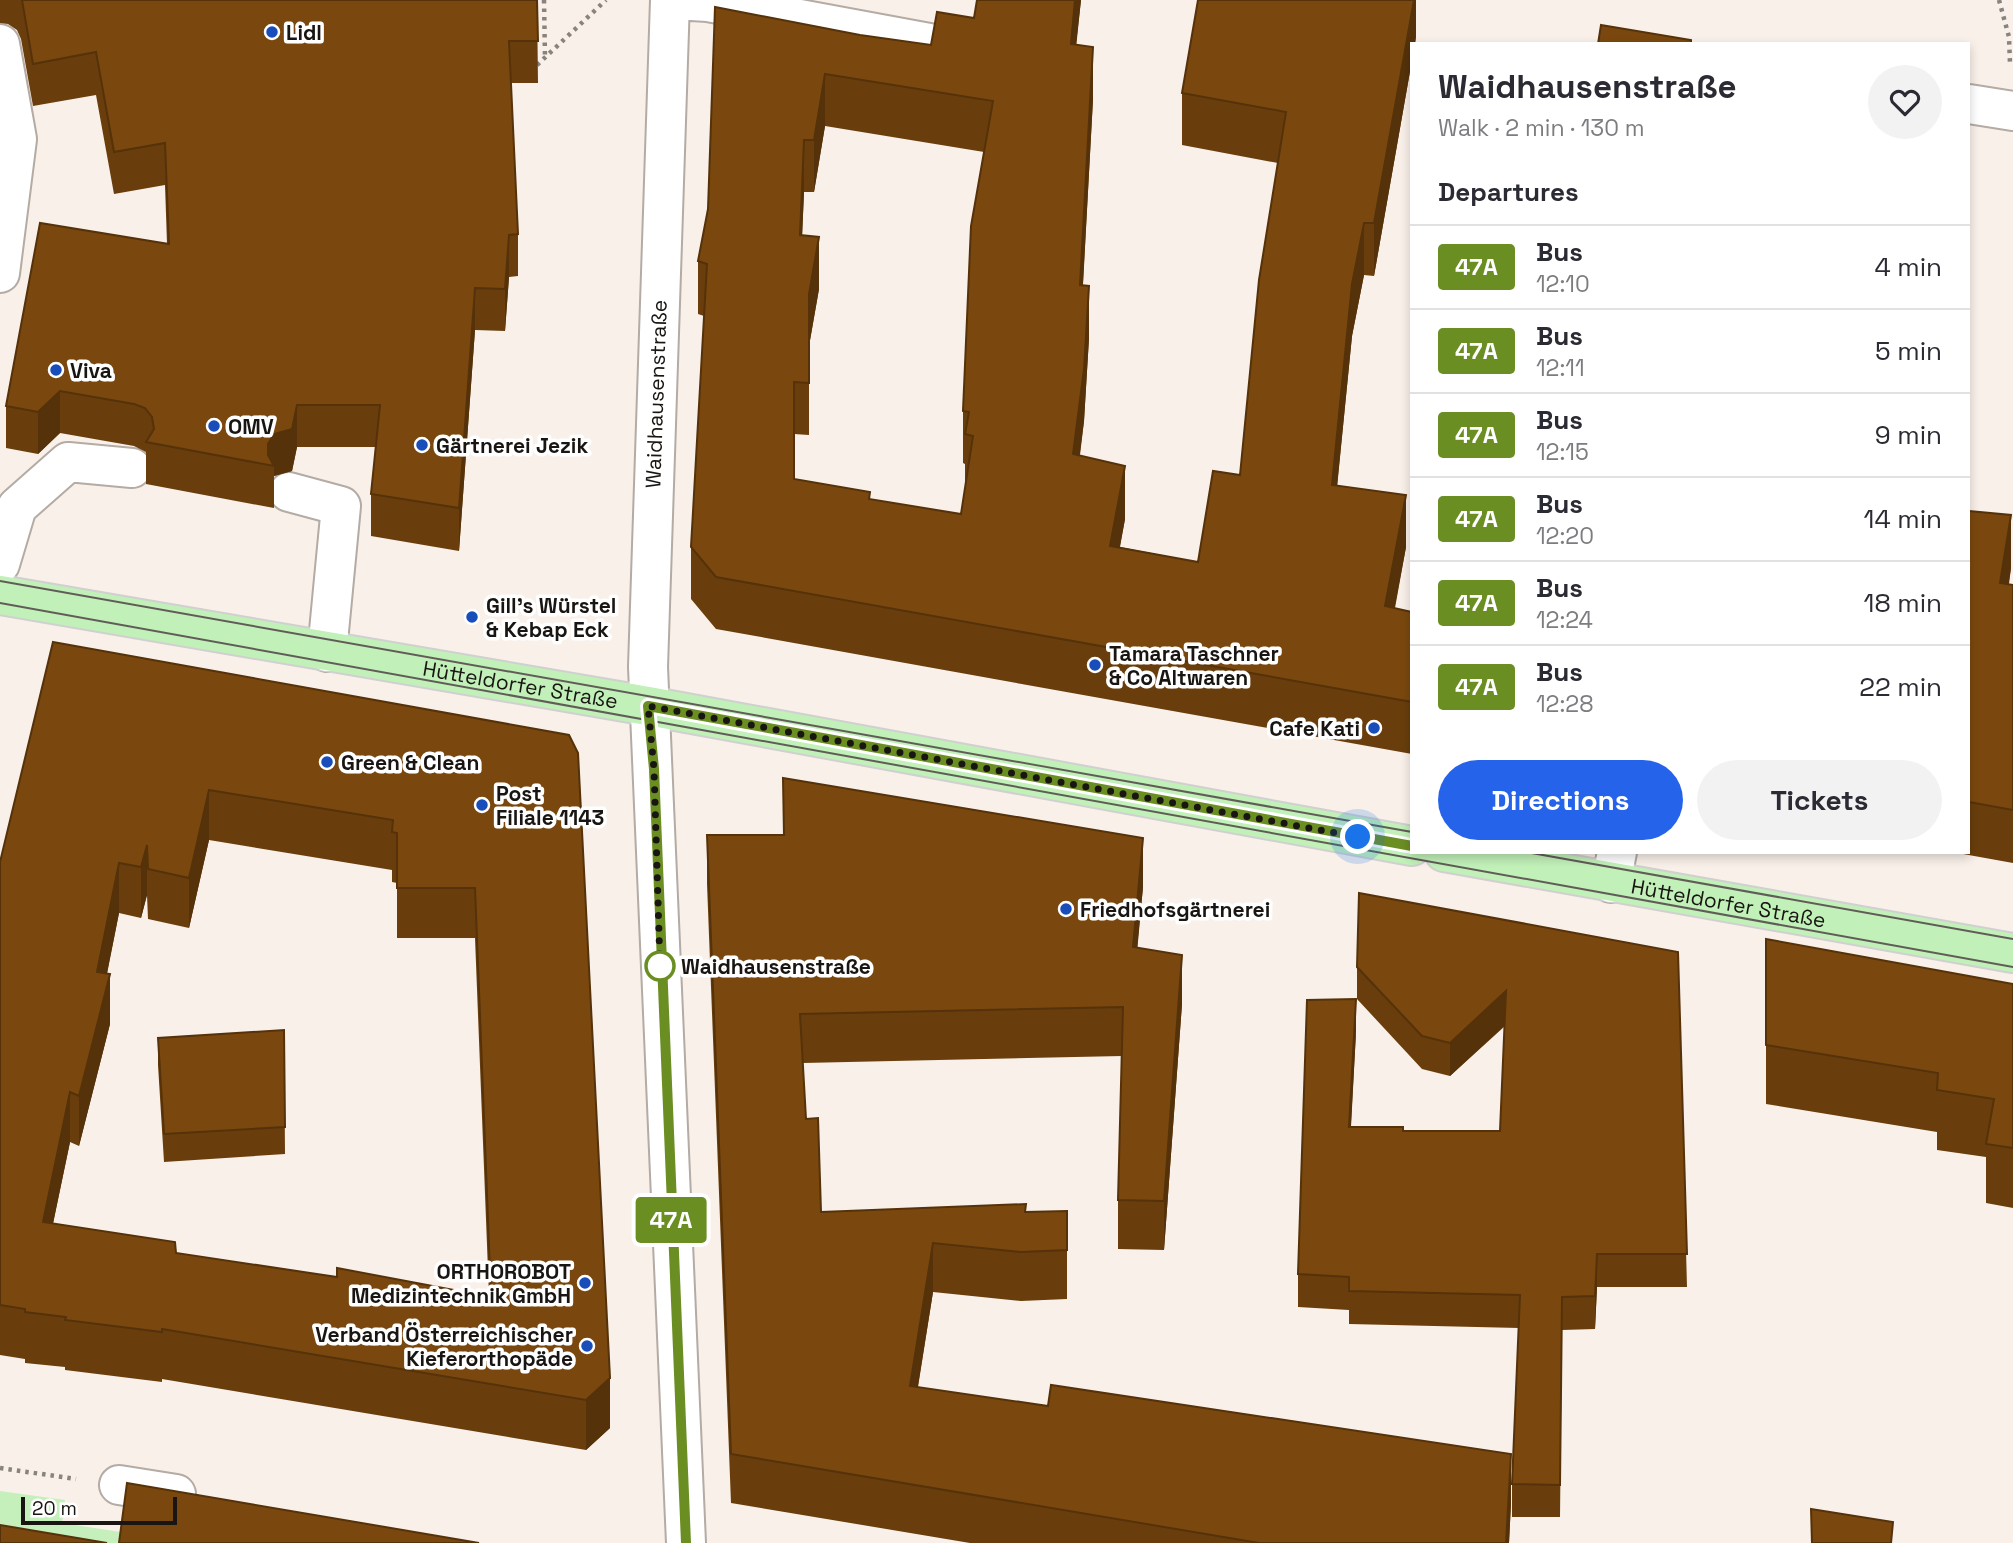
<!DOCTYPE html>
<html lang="en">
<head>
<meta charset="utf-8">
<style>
	:root { --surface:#fff; --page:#f2f2f3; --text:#2b2b33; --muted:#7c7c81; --line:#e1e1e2; --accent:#2563eb }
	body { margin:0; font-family:"Space Grotesk",sans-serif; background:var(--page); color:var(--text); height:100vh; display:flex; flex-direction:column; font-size:26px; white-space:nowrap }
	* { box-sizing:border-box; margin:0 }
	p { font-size:23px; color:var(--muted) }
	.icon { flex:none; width:38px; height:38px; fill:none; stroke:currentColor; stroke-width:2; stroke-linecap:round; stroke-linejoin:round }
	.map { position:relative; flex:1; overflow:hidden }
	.sheet { position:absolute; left:1410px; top:42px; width:560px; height:812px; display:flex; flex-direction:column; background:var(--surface); border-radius:0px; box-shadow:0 4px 10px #0003 }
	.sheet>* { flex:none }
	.badge { padding:0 14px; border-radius:5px; font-size:24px; line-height:46px }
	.scale { position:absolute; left:21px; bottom:18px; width:156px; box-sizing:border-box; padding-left:7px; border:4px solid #181512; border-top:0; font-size:19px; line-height:24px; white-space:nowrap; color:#181512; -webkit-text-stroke:5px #fff; paint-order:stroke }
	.you { position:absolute; width:35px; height:35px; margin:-18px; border:5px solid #fff; border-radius:50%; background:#1a73e8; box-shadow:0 0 0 10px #1a73e833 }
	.map>.badge { position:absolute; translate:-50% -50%; box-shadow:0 0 0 4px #fff }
	h2 { padding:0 28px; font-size:26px; line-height:63px }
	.round { display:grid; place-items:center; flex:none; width:74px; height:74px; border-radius:37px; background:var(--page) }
	.head { display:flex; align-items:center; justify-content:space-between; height:119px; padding:0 28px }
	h1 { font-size:33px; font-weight:800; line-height:52px }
	.primary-button { display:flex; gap:14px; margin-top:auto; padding:14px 28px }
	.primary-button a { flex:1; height:80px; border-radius:42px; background:var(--accent); color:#fff; font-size:28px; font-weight:800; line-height:80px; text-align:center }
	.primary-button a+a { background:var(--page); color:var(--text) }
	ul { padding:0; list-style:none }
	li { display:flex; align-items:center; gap:21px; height:84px; padding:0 28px; border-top:2px solid var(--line) }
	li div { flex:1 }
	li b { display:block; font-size:26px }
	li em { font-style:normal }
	li .badge { min-width:77px; font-weight:700; text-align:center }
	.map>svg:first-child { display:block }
	.green { fill:#c5f0bc }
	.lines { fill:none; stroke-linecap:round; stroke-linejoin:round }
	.minor-casing { stroke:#b3aba4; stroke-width:42 }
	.major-casing { stroke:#d1d0d0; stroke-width:42 }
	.path { stroke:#89837e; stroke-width:4.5; stroke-dasharray:3.5 5; stroke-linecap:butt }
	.minor { stroke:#fff; stroke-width:38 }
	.major { stroke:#c1f0b8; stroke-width:38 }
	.tram { stroke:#615c58; stroke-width:2 }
	.wall { fill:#693e0c; fill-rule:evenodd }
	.shaded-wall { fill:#55320a }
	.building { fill:#7a480e; stroke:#55320a; stroke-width:2; fill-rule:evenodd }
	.line-casing { stroke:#fff; stroke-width:16 }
	.line { stroke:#6b8e23; stroke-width:10 }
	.walk { stroke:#181512; stroke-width:7; stroke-dasharray:0 12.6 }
	.poi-dot { fill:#194db9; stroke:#fff; stroke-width:2.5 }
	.stop-dot { fill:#fff; stroke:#6b8e23; stroke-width:3.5 }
	.labels { text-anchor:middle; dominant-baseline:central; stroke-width:7; stroke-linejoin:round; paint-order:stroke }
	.poi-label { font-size:21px; font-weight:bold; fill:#181512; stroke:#fff; text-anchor:start }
	.street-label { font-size:21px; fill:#181512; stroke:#fff }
	.stop-label { font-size:21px; font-weight:bold; fill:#181512; stroke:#fff; text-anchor:start }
</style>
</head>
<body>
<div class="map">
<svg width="2013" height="1543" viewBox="0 0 2013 1543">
	<rect width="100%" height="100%" fill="#f9f0e9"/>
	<path class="green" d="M0 1491 65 1500 62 1523 127 1533 125 1543H0Z"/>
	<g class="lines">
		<defs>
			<path id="minor" d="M670 0 648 667 686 1543
				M674 0 708 2 929 43
				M0 44 17 139 0 273
				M1969 104 2013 111
				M289 492 341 506 327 652
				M0 564 17 507 68 462 132 468
				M1611 883 1617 852
				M119 1485 176 1494"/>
			<g id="major">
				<path id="s1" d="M0 595 648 706 1412 846"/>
				<path id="s2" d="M1444 852 2013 953"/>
			</g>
		</defs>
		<use href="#minor" class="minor-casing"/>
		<use href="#major" class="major-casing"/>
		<path class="path" d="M544 0 545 58
			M1999 0 2009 37 2010 64
			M537 65 606 0
			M0 1468 76 1479"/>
		<use href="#minor" class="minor"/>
		<use href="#major" class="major"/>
		<path class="tram" d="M0 581 1412 832
			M0 603 2013 967
			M1526 852 2013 939"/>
	</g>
	<path class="wall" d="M0 0H537L538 83H511L518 234V276L509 277 505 331 475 330 459 551 371 536V494L376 447H297L292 471 274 476V508L146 484V452L134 446 60 433 38 454 6 448V406L167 244 165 185 114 194 96 95 33 106 21 39 17 30 8 24 0 23Z
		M1081 0 1076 44 1093 99 1083 285 1089 338 1084 421 1080 455 1125 519 1120 547 1198 562 1240 475 1278 163 1182 145V93L1416 0V36L1415 44H1412V60L1374 276 1364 275 1352 336 1337 486 1406 547 1395 608 1412 612V754L716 629 691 599V547L704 316 698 314V261L708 209 715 7 860 35 931 45 974 18ZM825 126 984 152 963 411V463L965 464V487L961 514 870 499 794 479V434L809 435V346L819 289 802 235 804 192H814Z
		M1969 511 2011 568 2009 584 2013 585V863L1952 852H1969Z
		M53 642 569 735 610 1428 586 1450 162 1379V1382L65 1370V1367L25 1363V1359L0 1355V862ZM209 840 392 870V882L397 883V938H475L489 1296 337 1277 176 1253 53 1223 70 1142 79 1146 110 1024 107 974 119 913 141 918 147 895 148 919 189 928Z
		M707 835 1143 887 1137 948 1182 1004 1164 1250 1118 1249V1200L1122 1056 803 1063 806 1119 821 1212 1067 1211V1299L1021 1301 933 1292 918 1387 1511 1503 1509 1543H970L731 1503 707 884Z
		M1766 939 2013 984V1208L1986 1203V1157L1937 1150V1132L1766 1104Z
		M1678 952 1687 1287H1597L1595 1329 1562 1330 1560 1517H1512V1484L1519 1328 1349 1324V1310L1298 1307V1274L1356 1032 1351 1127 1403 1131H1500L1505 1026 1450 1076 1422 1069 1357 999V967Z
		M284 1030 285 1154 164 1162 158 1065V1038Z"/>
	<path class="shaded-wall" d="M1075 0H1081L1071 96V44Z
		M1414 0H1416V36L1415 44H1412V60L1374 276V223Z
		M1093 47V99L1080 337V285Z
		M825 74V126L814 192V140Z
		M804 140V192L800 287V235Z
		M1364 223V275L1352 336 1332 538V485L1352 284Z
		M509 235V277L505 331V289Z
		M819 237V289L809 346V294Z
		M1089 286V338L1084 421 1073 506V454Z
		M475 288V330L459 551V508Z
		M60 391V433L38 454V412Z
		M297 405V447L292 471 274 476V466L268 465V444Z
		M1125 466V519L1110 598V546Z
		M1406 495V547L1385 658V606Z
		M2011 515V568L2000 636V583Z
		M209 790V840L189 928V878Z
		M1143 838V887L1133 996V947Z
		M147 845V895L141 918V867Z
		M119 863V913L97 1022V972Z
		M1182 955V1004L1164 1250V1201Z
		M110 974V1024L79 1146V1096Z
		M1506 991V1024L1450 1076V1043Z
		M1356 999V1032L1349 1159V1127Z
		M70 1092V1142L43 1272V1222Z
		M933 1243V1292L910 1435V1386Z
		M1597 1254V1287L1595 1329V1296Z
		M610 1378V1428L586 1450V1400Z
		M1511 1454V1503L1509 1543H1506Z"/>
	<path class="building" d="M22 0H537L538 41H509L518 234 509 235 505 289 475 288 459 508 371 494 380 405H297L292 429 274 434 268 444V455L274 466 146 442 154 429 152 417 145 408 134 404 60 391 38 412 6 406 40 223 169 244 165 143 114 152 96 52 33 64Z
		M977 0H1075L1071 44 1093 47 1080 285 1089 286 1084 369 1073 454 1125 466 1110 546 1198 562 1213 471 1240 475 1259 280 1286 112 1182 93 1198 0H1414L1374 223H1364L1352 284 1332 485 1406 495 1385 606 1412 612V702L716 577 691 547 707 264 698 261 708 209 715 7 860 35 931 45 937 12 974 18ZM825 74 993 101 971 226 963 411 969 412 965 434 973 436 961 514 869 499 870 492 794 479V382L809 383V294L819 237 800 235 804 140H814Z
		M1601 25 1691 40V44H1598Z
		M1969 511 2011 515 2000 583 2013 585V810L1969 802Z
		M53 642 569 735 578 753 610 1378 586 1400 162 1329V1332L65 1320 66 1317 25 1312V1309L0 1305V862ZM209 790 393 820 392 832 397 833V888H475L491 1297 337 1268V1277L176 1253 175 1242 43 1222 70 1092 79 1096 110 974 97 972 119 863 141 867 147 845 148 869 189 878Z
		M783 778 1143 838 1133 947 1182 955 1164 1201 1118 1200 1123 1007 800 1014 806 1119 818 1118 821 1212 1026 1204 1025 1212 1067 1211V1250L1021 1252 933 1243 910 1386 1048 1406 1051 1385 1511 1454 1506 1543H1259L731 1454 707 835H784Z
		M1359 893 1678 952 1687 1254H1597L1595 1296 1562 1297 1560 1485 1512 1484 1520 1295 1349 1291V1277L1298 1274 1307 1000 1356 999 1349 1127H1403V1131H1500L1506 991 1450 1043 1422 1036 1357 967Z
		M1766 939 2013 984V1148L1986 1144 1994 1099 1937 1090 1938 1073 1766 1045Z
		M284 1030 285 1127 164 1134 158 1038Z
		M127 1483 479 1543H119Z
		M1811 1509 1893 1522 1891 1543H1812Z
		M0 1525 107 1543H0Z"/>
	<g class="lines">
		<defs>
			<path id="line" d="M686 1543 654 769 648 706 1412 846"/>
		</defs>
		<use href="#line" class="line-casing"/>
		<use href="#line" class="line"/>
		<path class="walk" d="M660 966 654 769 648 706 1358 837"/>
	</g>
	<g class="poi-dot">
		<circle cx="272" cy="32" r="7"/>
		<circle cx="56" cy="370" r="7"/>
		<circle cx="214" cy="426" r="7"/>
		<circle cx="422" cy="445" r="7"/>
		<circle cx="472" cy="617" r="7"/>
		<circle cx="1095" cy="665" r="7"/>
		<circle cx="1374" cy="728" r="7"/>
		<circle cx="327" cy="762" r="7"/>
		<circle cx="482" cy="805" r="7"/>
		<circle cx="1066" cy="909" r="7"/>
		<circle cx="585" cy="1283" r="7"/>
		<circle cx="587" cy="1346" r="7"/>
	</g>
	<circle class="stop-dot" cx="660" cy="966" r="14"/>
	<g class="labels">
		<g class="poi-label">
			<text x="286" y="32">Lidl</text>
			<text x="70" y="370">Viva</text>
			<text x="228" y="426">OMV</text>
			<text x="436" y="445">Gärtnerei Jezik</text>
			<text x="486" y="605">Gill's Würstel<tspan x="486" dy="24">&amp; Kebap Eck</tspan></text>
			<text x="1109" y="653">Tamara Taschner<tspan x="1109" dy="24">&amp; Co Altwaren</tspan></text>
			<text x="1360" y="728" text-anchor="end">Cafe Kati</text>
			<text x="341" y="762">Green &amp; Clean</text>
			<text x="496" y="793">Post<tspan x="496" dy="24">Filiale 1143</tspan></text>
			<text x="1080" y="909">Friedhofsgärtnerei</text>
			<text x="571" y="1271" text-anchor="end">ORTHOROBOT<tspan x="571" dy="24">Medizintechnik GmbH</tspan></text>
			<text x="573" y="1334" text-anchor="end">Verband Österreichischer<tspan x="573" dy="24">Kieferorthopäde</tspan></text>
		</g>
		<g class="street-label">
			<text transform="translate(656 394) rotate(-88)">Waidhausenstraße</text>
			<text stroke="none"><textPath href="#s1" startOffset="528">Hütteldorfer Straße</textPath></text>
			<text stroke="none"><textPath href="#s2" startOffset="289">Hütteldorfer Straße</textPath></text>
		</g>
		<g class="stop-label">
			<text x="681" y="966">Waidhausenstraße</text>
		</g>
	</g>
</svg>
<div class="scale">20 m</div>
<div class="you" style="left:1358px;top:837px"></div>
<b class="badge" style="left:671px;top:1220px;background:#6b8e23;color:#fff">47A</b>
<section class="sheet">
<div class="head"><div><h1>Waidhausenstraße</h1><p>Walk · 2 min · 130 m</p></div><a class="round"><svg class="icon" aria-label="heart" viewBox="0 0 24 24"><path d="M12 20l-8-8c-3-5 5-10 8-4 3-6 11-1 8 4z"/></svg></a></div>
<h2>Departures</h2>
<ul>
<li><span class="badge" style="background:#6b8e23;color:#fff">47A</span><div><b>Bus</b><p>12:10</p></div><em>4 min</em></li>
<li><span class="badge" style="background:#6b8e23;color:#fff">47A</span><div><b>Bus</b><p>12:11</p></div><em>5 min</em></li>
<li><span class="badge" style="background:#6b8e23;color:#fff">47A</span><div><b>Bus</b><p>12:15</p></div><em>9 min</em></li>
<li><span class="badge" style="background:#6b8e23;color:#fff">47A</span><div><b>Bus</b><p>12:20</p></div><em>14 min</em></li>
<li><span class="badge" style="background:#6b8e23;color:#fff">47A</span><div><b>Bus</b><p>12:24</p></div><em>18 min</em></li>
<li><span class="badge" style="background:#6b8e23;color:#fff">47A</span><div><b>Bus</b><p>12:28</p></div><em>22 min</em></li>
</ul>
<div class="primary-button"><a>Directions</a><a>Tickets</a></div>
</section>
</div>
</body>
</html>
